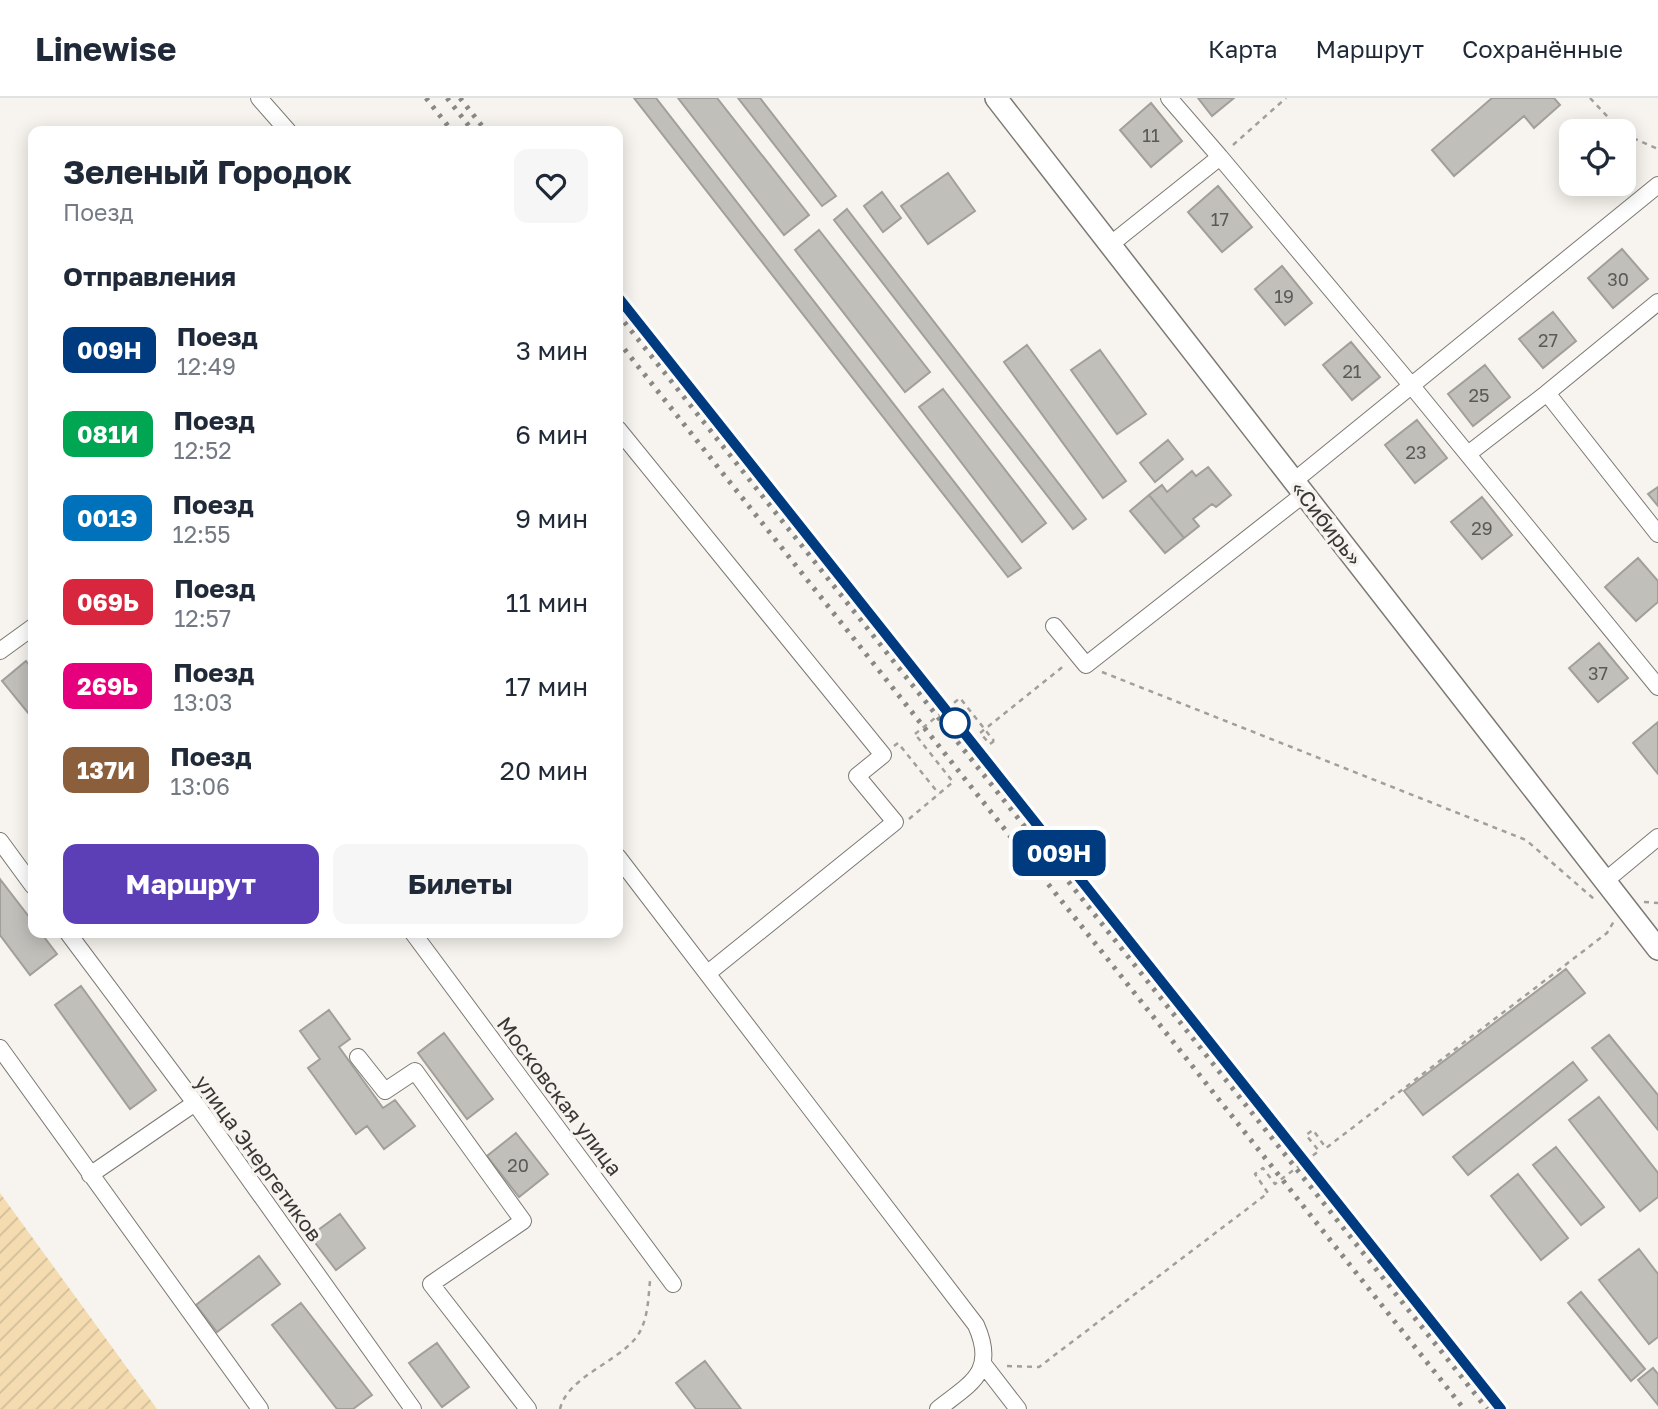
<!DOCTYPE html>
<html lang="ru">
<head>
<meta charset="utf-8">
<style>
	:root { --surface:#fff; --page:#f6f6f7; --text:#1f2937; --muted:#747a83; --line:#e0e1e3; --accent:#5c3fb7 }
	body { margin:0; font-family:"Golos Text",sans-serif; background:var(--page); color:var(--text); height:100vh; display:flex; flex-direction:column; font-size:26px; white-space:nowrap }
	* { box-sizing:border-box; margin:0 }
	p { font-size:23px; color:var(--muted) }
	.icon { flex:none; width:38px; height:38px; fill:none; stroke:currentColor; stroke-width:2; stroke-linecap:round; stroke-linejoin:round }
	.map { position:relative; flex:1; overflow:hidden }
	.side { position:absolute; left:28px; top:28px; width:595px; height:812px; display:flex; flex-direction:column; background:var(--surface); border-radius:14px; box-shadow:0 4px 18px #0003 }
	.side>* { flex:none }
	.badge { padding:0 14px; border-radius:10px; font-size:24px; line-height:46px }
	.fabs { position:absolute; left:1559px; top:21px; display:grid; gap:14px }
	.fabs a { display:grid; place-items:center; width:77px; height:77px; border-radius:14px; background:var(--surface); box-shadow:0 4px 18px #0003; font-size:35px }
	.map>.badge { position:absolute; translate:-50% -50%; box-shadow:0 0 0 4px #fff }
	h2 { padding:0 35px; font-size:26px; line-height:63px }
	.round { display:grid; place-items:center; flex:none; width:74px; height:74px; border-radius:14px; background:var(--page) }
	.head { display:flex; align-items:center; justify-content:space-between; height:119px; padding:0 35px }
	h1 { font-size:33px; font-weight:700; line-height:52px }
	.cta { display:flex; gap:14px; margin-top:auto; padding:14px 35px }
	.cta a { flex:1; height:80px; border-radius:14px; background:var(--accent); color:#fff; font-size:28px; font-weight:700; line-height:80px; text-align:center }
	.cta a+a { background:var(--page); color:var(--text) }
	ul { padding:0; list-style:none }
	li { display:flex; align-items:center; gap:21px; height:84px; padding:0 35px }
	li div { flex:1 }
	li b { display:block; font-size:26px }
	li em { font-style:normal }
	li .badge { min-width:77px; font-weight:700; text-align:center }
	header { display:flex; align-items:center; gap:42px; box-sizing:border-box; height:98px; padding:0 35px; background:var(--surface); border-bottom:2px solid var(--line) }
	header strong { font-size:33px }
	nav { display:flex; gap:38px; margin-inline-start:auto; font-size:24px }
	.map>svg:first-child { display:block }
	.garden { fill:url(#garden-furrows) }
	.building { fill:#c1bfba; stroke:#a29f9b; stroke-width:2 }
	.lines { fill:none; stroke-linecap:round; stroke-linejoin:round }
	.minor-casing { stroke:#7c7974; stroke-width:18 }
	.major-casing { stroke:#7c7974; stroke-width:24 }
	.path { stroke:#a19f9b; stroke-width:2.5; stroke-dasharray:5 5; stroke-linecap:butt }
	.minor { stroke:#fff; stroke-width:16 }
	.major { stroke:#fff; stroke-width:21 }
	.rail { stroke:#898884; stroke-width:5; stroke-dasharray:3.5 7; stroke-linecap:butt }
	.path-bridge { stroke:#a19f9b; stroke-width:2.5; stroke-dasharray:5 5; stroke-linecap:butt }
	.line-casing { stroke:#fff; stroke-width:16 }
	.line { stroke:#003b80; stroke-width:10 }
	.stop-dot { fill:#fff; stroke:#003b80; stroke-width:3.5 }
	.labels { text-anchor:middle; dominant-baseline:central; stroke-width:7; stroke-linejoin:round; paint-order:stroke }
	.number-label { font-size:18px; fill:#5b5a57 }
	.street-label { font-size:21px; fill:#393836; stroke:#f7f4ef }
</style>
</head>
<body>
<header>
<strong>Linewise</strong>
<nav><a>Карта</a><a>Маршрут</a><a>Сохранённые</a></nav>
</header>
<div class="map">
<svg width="1658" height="1311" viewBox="0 0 1658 1311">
	<defs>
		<pattern id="garden-furrows" width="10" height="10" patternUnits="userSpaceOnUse" patternTransform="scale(1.75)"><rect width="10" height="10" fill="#f4dcb0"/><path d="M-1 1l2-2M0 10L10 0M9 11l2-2" fill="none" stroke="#d2be98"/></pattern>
	</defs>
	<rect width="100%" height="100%" fill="#f7f4ef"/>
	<path class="garden" d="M0 1095 157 1311H0Z"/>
	<path class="building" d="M634 0H656L1021 470 1008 479Z
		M678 0H717L809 117 784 137Z
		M738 0H760L836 98 822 108Z
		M1198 0H1234L1212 18Z
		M1492 0H1554L1560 7 1534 30 1524 18 1454 78 1432 52Z
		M1151 5 1182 43 1151 69 1120 32Z
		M948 75 975 113 928 146 901 108Z
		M1218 88 1252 129 1222 154 1188 114Z
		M882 94 901 120 883 134 864 108Z
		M847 111 1086 421 1073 431 834 122Z
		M819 132 930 274 905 294 795 152Z
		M1622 151 1648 181 1613 210 1588 180Z
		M1282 168 1312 205 1285 227 1255 191Z
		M1553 214 1576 243 1543 270 1519 241Z
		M1351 244 1380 279 1352 302 1323 267Z
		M1027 247 1126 383 1103 400 1004 264Z
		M1100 252 1146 316 1117 336 1071 272Z
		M1485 267 1510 299 1473 328 1448 296Z
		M943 291 1046 425 1022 444 919 309Z
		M1417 322 1447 360 1415 385 1385 347Z
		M1168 342 1183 361 1155 384 1140 365Z
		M1208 369 1231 397 1216 409 1212 406 1193 421 1199 428 1184 440 1149 397 1162 387 1167 394 1192 373 1196 378Z
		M1658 389V408L1648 396Z
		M1149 397 1184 440 1165 455 1130 413Z
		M1482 399 1512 437 1482 461 1451 424Z
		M1638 460 1658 483V504L1636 523 1605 489Z
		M1599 545 1628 580 1598 604 1569 570Z
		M26 563 33 572V621L2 583Z
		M1658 624V676L1633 645Z
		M0 781 33 824V835H41L57 856 30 877 0 837Z
		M1566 871 1585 895 1423 1017 1404 993Z
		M81 888 156 992 130 1011 55 907Z
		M329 912 350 941 339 949 383 1010 395 1002 415 1028 384 1051 367 1028 356 1036 308 970 320 961 300 933Z
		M444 935 493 1001 467 1021 418 955Z
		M1609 937 1658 997V1032L1592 950Z
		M1573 964 1587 982 1468 1077 1453 1059Z
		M1599 999 1658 1075V1099L1640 1113 1569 1022Z
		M516 1035 548 1076 519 1099 487 1058Z
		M1556 1049 1604 1109 1581 1127 1533 1067Z
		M1518 1076 1568 1140 1541 1162 1491 1098Z
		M340 1116 365 1150 336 1172 310 1138Z
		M1639 1151 1658 1176V1239L1649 1246 1599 1182Z
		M259 1158 280 1186 217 1234 196 1207Z
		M1581 1194 1645 1271 1631 1283 1568 1205Z
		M301 1205 372 1297 353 1311H337L272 1227Z
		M437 1245 469 1289 442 1309 409 1265Z
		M705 1263 741 1311H696L676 1285Z
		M1653 1270 1658 1276V1307L1638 1282Z"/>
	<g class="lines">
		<defs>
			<path id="minor" d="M259 0 288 33
				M1169 0 1220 59
				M1111 146 1220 59 1411 287 1658 589
				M1547 295 1658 436
				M618 331 883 657 857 678 895 724 708 875
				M1468 356 1547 295 1658 204
				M1294 383 1658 87
				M1054 528 1086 567 1304 396
				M0 553 33 529
				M0 743 33 788
				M618 759 976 1227C997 1274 971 1285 938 1311
				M1605 783 1658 739
				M68 835 195 1005 413 1311
				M413 835 673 1186
				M0 950 260 1311
				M358 959 385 993 415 973 523 1123 431 1186 528 1311
				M90 1077 195 1005
				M984 1267 1018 1311"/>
			<path id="major" d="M996 0 1658 851"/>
		</defs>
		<use href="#minor" class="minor-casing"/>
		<use href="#major" class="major-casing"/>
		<path class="path" d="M1590 0 1621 33
			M1624 36 1658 51
			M1233 47 1286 0
			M1102 574 1526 742 1594 801
			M994 643 990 646 980 635 1065 567
			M894 648 898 645 939 696
			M909 721 953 684 915 636
			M1644 804 1658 805
			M1007 1268 1039 1269 1268 1095 1255 1076 1263 1070 1275 1086 1319 1053 1306 1037 1313 1032 1326 1050 1607 835 1614 823
			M560 1311C567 1280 615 1265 635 1241 648 1225 648 1203 650 1183"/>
		<use href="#minor" class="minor"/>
		<use href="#major" class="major"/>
		<path class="rail" d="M426 0 452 33
			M447 0 473 33
			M460 0 486 33
			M618 199 1501 1311
			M618 216 1487 1311
			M618 243 1464 1311"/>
		<path class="path-bridge" d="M915 636 960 600 994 643"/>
	</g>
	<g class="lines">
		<defs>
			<path id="line" d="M618 199 1501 1311"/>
		</defs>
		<use href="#line" class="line-casing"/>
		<use href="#line" class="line"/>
	</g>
	<circle class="stop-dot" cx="955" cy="625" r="14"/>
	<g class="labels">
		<g class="number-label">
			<text x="1151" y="37">11</text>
			<text x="1220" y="121">17</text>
			<text x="1618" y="181">30</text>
			<text x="1284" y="198">19</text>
			<text x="1548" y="242">27</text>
			<text x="1352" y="273">21</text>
			<text x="1479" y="297">25</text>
			<text x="1416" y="354">23</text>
			<text x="1482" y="430">29</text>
			<text x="1598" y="575">37</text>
			<text x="518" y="1067">20</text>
		</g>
		<g class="street-label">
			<text transform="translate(1327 425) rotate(52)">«Сибирь»</text>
			<text transform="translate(560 998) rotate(53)">Московская улица</text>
			<text transform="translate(259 1060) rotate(54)">улица Энергетиков</text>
		</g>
	</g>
</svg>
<div class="fabs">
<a><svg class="icon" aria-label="locate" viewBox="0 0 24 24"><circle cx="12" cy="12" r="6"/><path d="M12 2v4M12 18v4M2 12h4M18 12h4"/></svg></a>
</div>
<b class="badge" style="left:1059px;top:755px;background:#003b80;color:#fff">009Н</b>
<section class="side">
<div class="head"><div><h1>Зеленый Городок</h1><p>Поезд</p></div><a class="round"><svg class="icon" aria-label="heart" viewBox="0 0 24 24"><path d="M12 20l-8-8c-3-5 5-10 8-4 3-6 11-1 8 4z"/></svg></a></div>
<h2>Отправления</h2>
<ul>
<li><span class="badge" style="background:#003b80;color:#fff">009Н</span><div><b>Поезд</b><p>12:49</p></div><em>3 мин</em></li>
<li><span class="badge" style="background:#00a651;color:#fff">081И</span><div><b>Поезд</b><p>12:52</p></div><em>6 мин</em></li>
<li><span class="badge" style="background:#0072bc;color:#fff">001Э</span><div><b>Поезд</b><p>12:55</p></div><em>9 мин</em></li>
<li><span class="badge" style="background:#d7263d;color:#fff">069Ь</span><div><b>Поезд</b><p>12:57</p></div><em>11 мин</em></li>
<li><span class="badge" style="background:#e6007e;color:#fff">269Ь</span><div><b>Поезд</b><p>13:03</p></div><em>17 мин</em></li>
<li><span class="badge" style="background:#8b5e3c;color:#fff">137И</span><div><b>Поезд</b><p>13:06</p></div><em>20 мин</em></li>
</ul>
<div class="cta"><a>Маршрут</a><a>Билеты</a></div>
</section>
</div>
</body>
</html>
